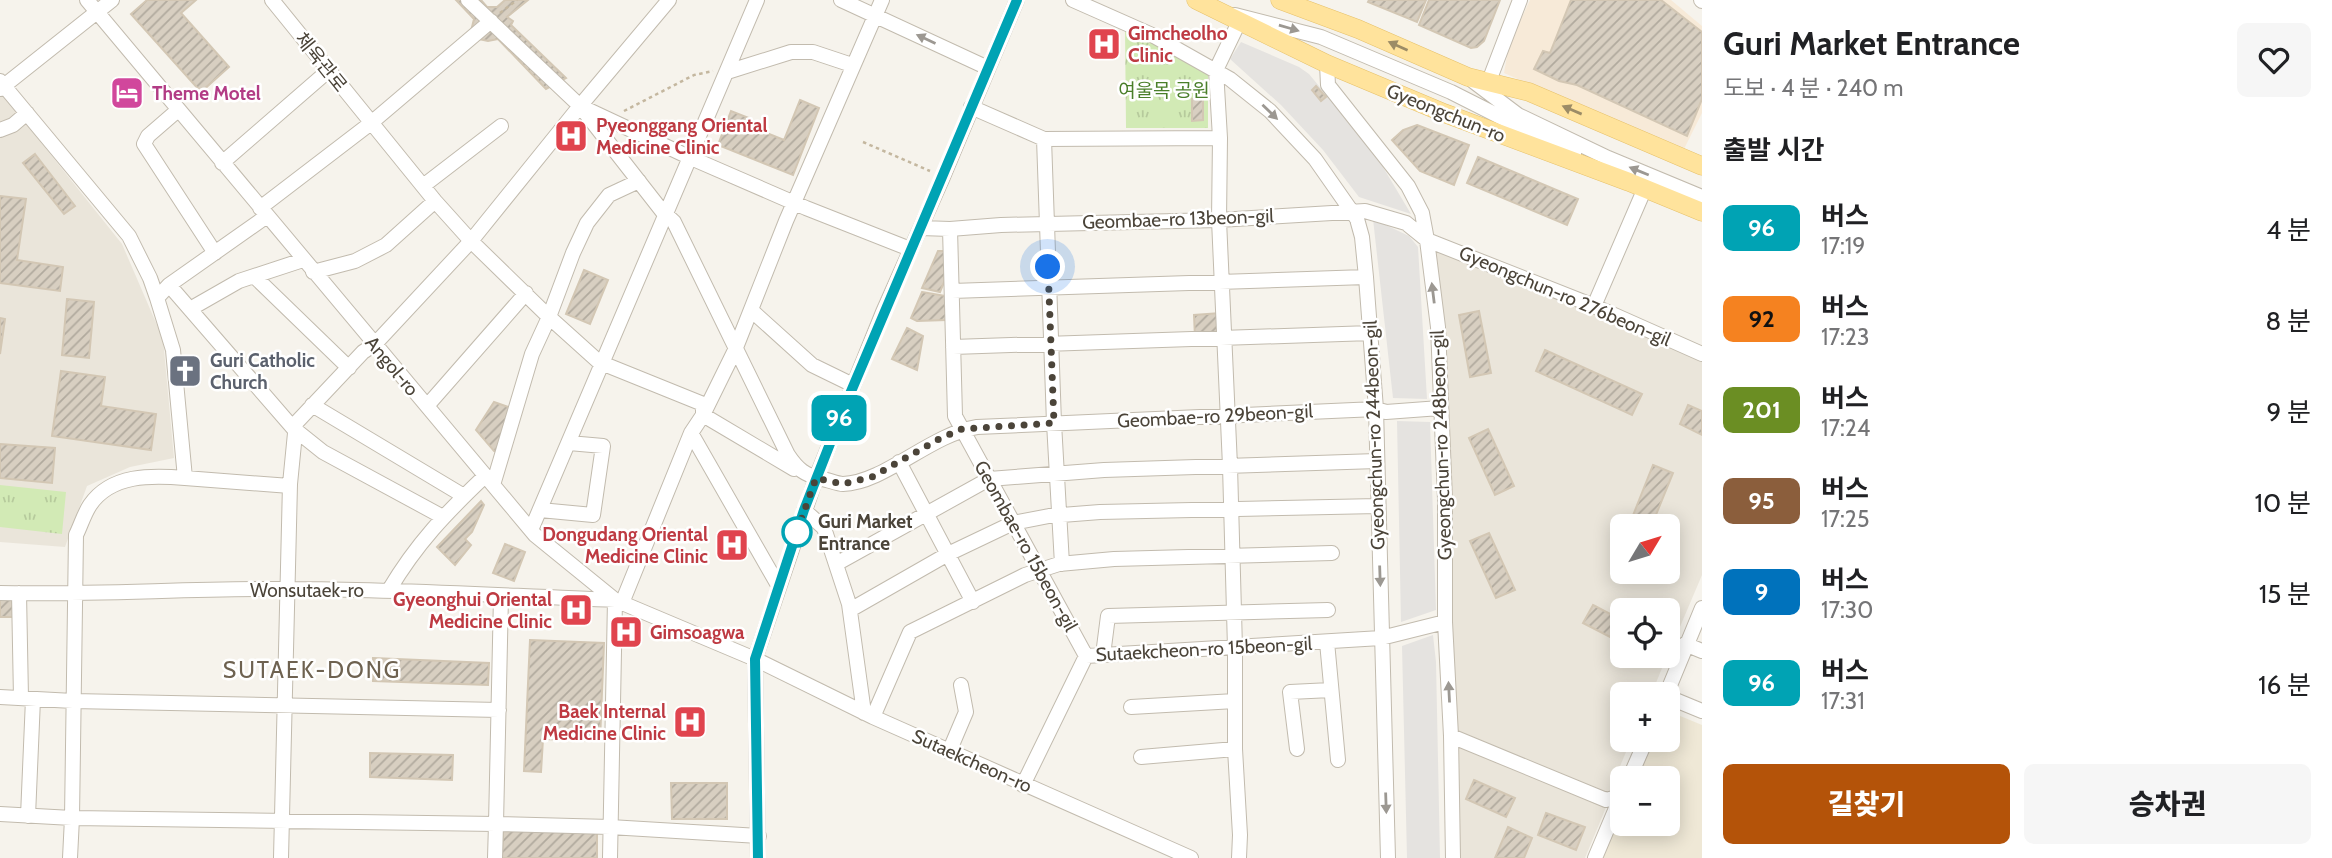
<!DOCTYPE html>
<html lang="ko">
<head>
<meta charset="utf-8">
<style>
	:root { --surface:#fff; --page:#f6f6f6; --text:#202124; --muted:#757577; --accent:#b45309 }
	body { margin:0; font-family:Cabin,"Noto Sans KR",sans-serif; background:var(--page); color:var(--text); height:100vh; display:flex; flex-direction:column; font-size:26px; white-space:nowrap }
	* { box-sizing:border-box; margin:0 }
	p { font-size:23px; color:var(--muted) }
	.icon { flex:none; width:38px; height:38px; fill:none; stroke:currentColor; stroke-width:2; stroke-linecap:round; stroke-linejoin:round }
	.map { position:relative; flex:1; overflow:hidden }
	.sheet { display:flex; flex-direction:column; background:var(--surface); width:630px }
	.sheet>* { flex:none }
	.badge { padding:0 14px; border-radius:10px; font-size:24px; line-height:46px }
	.needle { width:46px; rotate:52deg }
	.buttons { position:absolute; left:1610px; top:514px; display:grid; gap:14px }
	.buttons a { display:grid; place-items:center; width:70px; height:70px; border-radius:10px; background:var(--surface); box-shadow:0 4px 18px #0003; font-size:35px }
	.you { position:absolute; width:35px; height:35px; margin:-18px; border:5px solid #fff; border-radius:50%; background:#1a73e8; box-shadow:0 0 0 10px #1a73e833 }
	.map>.badge { position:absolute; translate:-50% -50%; box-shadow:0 0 0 4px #fff }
	h2 { padding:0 21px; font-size:26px; line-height:63px }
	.round { display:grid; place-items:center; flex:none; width:74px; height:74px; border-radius:10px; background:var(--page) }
	.overview { display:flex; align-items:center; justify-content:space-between; height:119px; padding:0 21px }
	h1 { font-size:33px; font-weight:800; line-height:52px }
	.button { display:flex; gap:14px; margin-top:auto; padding:14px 21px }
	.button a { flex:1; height:80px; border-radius:10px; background:var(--accent); color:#fff; font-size:28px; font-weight:800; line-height:80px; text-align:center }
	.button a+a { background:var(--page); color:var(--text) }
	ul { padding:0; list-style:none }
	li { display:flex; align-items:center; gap:21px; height:91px; padding:0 21px }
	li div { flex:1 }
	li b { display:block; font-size:26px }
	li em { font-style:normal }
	li .badge { min-width:77px; font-weight:700; text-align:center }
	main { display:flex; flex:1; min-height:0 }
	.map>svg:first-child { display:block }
	.residential { fill:#eae5da; fill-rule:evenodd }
	.commercial { fill:#f7ead8 }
	.education { fill:#efe8d6 }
	.park { fill:url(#park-tufts) }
	.parking { fill:#e5e3e0 }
	.building { fill:url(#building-hatch); stroke:#d3c7b4; stroke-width:2 }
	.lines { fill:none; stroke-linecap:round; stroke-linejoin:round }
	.minor-casing { stroke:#c2bbae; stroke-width:16 }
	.major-casing { stroke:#e6c16a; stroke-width:19 }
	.path { stroke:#c4b79f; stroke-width:2.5; stroke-dasharray:3.5 3.5; stroke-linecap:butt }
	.minor { stroke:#fff; stroke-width:14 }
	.major { stroke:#ffe39c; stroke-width:18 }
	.oneway { fill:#9c9892 }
	.oneway2 { fill:#9c8c66 }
	.line-casing { stroke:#fff; stroke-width:16 }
	.line { stroke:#00a3b4; stroke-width:10 }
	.walk { stroke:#4b4439; stroke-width:7; stroke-dasharray:0 12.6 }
	.stop-dot { fill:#fff; stroke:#00a3b4; stroke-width:3.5 }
	.labels { text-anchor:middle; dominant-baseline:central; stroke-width:5; stroke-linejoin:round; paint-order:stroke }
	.health-label { font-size:19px; font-weight:bold; fill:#be3a42; stroke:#fff; text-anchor:start }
	.street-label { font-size:19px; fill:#4b4439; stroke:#fff }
	.park-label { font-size:19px; fill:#4a7f2a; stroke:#fff }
	.hotel-label { font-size:19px; font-weight:bold; fill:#b23c85; stroke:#fff; text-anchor:start }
	.worship-label { font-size:19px; font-weight:bold; fill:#5b616d; stroke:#fff; text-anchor:start }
	.stop-label { font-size:19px; font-weight:bold; fill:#4b4439; stroke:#fff; text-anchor:start }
	.quarter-label { font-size:23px; letter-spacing:2px; fill:#6e6250; stroke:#fff }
</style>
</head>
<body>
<main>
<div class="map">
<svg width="1702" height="858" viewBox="0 0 1702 858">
	<defs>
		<pattern id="park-tufts" width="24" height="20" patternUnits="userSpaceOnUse" patternTransform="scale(1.75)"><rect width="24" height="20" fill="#d2eab5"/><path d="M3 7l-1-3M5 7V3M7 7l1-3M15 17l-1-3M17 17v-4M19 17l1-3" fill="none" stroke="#b6ca9c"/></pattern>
		<pattern id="building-hatch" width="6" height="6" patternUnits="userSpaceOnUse" patternTransform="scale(1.75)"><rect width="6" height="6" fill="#d8cfc1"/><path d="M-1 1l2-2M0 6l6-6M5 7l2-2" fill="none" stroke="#b1aa9e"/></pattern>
	</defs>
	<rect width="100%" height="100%" fill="#f6f3ec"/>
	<path class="residential" d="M0 91 122 244 163 339 174 458 130 467 87 486 65 547 0 542Z
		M1430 246 1702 359V575L1668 655V611H1622V656H1667L1651 695H1622V740H1631L1606 800 1448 727ZM1622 527H1668V572H1622Z
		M1449 743 1607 805 1585 858H1449Z"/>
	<path class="commercial" d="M1530 0H1671L1702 26V113L1683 151 1504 73 1509 45Z"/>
	<path class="education" d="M1668 711 1702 725V858H1594L1622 793V824H1668V779H1628L1645 740H1668Z"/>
	<path class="park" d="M1125 28 1208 72V128H1126Z
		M0 485 66 492 62 534 0 527Z"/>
	<path class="parking" d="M1241 42 1299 67 1309 74 1374 152 1411 214 1359 197 1323 150 1281 105 1230 59Z
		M1373 219 1409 236 1418 247 1427 399 1393 398Z
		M1397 421 1430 422 1436 610 1401 622Z
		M1433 635 1436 662 1440 858H1407L1402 646Z"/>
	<path class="building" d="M147 0H196L181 13 229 67 201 92 131 14Z
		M456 0H481L487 7H497L505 0H528L507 17 513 21 511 25 566 78 546 89 498 39 488 41 479 39 471 31 474 19Z
		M1369 0H1426L1417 22 1368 2Z
		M1429 0H1500L1484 41 1477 47 1471 48 1419 25Z
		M1571 0H1661L1702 32V99L1687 136 1577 85 1559 81 1534 69 1543 51 1550 53Z
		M1316 86 1326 97 1321 101 1312 90Z
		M1192 99H1203V120L1192 121Z
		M800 100 819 108 793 175 718 145 731 111 749 118 747 125 784 140Z
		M1417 125 1469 145 1454 185 1420 171 1392 140 1403 130Z
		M35 154 75 206 64 214 23 163Z
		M1478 157 1578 199 1567 225 1467 183Z
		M0 196 26 199 17 260 63 267 60 291 0 283Z
		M938 251H946L947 275 940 292 922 288Z
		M584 270 608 280 590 324 566 314Z
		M922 292 946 296V320L917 321 911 318Z
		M67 299 94 302 89 358 62 355Z
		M1479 311 1491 373 1470 377 1459 315Z
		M1220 313 1219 337 1195 338 1194 315Z
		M0 318 5 319 0 354Z
		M907 328 923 336 917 370 892 359Z
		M1545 350 1642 394 1632 415 1536 371Z
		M61 371 105 377 101 406 156 414 151 450 52 436Z
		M494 402 511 408 498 453 494 451 476 430Z
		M1688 405 1702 411V435L1680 424Z
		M1488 429 1514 486 1495 495 1469 438Z
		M0 444 55 448 52 483 0 478Z
		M1653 465 1673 473 1651 527H1640L1630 523Z
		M481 501 484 505 472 532 465 539 471 545 455 565 437 547Z
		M1489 533 1515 590 1496 598 1470 541Z
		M505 544 525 552 514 581 493 573Z
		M0 593H19L20 617H0Z
		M1593 605 1622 620V643L1583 623Z
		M530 640 604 643 600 741 543 739 541 772 524 771Z
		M373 658 489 663 488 685 373 681Z
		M370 753 453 755 452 780 370 777Z
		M1474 780 1515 798 1506 817 1466 799Z
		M671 783H727V819H672Z
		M1546 813 1585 827 1576 850 1538 835Z
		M1508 827 1532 838 1524 858H1495Z
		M503 830 597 833V858H502Z"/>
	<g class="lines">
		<defs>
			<path id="minor" d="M87 0 535 535 615 600 755 659 873 717 1191 858
				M272 0 435 201 471 241 549 317 599 362 703 404V415L691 433 622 603
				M468 0 580 106 662 211 674 222 788 455C798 470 805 475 822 479 829 480 837 484 843 484 884 483 931 434 977 427L1376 409 1386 412 1440 408
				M669 0 580 106 691 158 806 208 910 249
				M841 0 988 68
				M1073 0 1152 35 1230 79 1270 111 1315 159 1357 219 1362 237 1366 277 1376 409 1388 858
				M1701 0 1702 1
				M1235 15 1321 37 1451 92 1574 154
				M1327 64 1328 85 1408 186 1422 213 1427 240 1438 327 1445 499V622L1451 736 1453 858
				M727 72 791 52H813L852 65
				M0 81 129 236 150 278 157 298
				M1473 81 1518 115 1608 158 1702 197
				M1489 81 1520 0
				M0 89 112 0
				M971 107 1044 139 1220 138
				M178 110 148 136 144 144 215 253
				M0 130 13 125 27 113
				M1044 139 1054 423 1062 564
				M222 163 328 71
				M423 186 501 126
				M260 208 371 123 491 21
				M921 228 950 229 1001 225 1219 220 1365 211 1406 223 1427 240 1594 306 1702 354
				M950 229 955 416 1086 656
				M313 272 355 261 386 245 435 201
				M255 277 349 368
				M169 285 293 428 323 452 443 517
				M952 291 1366 277
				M1594 306 1645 188
				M190 309 239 281 303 260
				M751 310 812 365 853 385
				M953 347 1371 333
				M312 405 464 496
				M427 406 526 293
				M691 433 778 585
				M899 462 973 602
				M794 469 703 415 735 350 786 221 882 0
				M185 478 290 486
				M493 485 532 354 549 317 573 253 587 223 609 195 639 181
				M540 510 593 515 603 446 569 443
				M804 510 824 528 849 604 864 713
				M531 530 757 0
				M836 564 989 479 1104 470 1377 461
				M389 590C417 543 446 513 485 476
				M0 593C97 595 194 588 291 589 399 589 507 596 615 600L610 858
				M19 593 21 698
				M501 596 496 824 610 827 759 836
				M850 610 948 554 1013 523 1049 516 1100 512 1378 506
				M1327 642 1338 760
				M1685 644 1702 651
				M1103 655 1108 616 1328 610
				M1666 695 1702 608
				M0 697 73 701 499 710
				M1668 697 1702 711
				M1131 707 1235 701
				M873 717 910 632 1025 575 1059 564 1114 559 1332 553
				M1451 736 1606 800 1621 796
				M1297 749 1290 692 1331 690
				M949 752 966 712 961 685
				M1141 757 1235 749
				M1629 779 1646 740
				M1023 785 1086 656 1381 638 1445 622
				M0 814 72 818 76 535C81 525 84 514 90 505 111 474 152 475 185 478L173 350 157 298 169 285 267 216
				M28 816 33 699
				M70 858 72 818 496 824 495 858
				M281 858 290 484 296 423 363 352 375 344 471 241 580 106
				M758 858 755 659 816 478 883 312 943 177 1017 0
				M1239 858 1240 835 1235 749V648L1230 466 1219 220 1220 138 1216 70 1239 22
				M1595 858 1622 794"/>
			<path id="major" d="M1196 0 1327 64 1444 113 1629 182 1702 212
				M1280 0 1358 29 1468 77 1529 92 1702 166"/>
		</defs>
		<use href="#minor" class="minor-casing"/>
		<use href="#major" class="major-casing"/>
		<path class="path" d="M500 13 517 0
			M624 111 694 75 713 71
			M863 142 930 171"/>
		<use href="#minor" class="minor"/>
		<use href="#major" class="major"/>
	</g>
	<defs><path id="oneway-solid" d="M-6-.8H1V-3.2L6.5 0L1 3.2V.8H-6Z" transform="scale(1.75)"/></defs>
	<g class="oneway">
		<use href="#oneway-solid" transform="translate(1289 28) rotate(16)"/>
		<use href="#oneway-solid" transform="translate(926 39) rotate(-155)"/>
		<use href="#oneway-solid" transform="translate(1270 112) rotate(44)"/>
		<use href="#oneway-solid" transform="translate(1639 171) rotate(-158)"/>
		<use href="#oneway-solid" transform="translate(1433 293) rotate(-97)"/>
		<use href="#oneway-solid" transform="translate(1380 576) rotate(88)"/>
		<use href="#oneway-solid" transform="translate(1449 692) rotate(-93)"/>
		<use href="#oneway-solid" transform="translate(1386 803) rotate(88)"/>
	</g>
	<g class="oneway2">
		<use href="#oneway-solid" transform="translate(1398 46) rotate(-156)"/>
		<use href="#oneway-solid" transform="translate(1572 110) rotate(-157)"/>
	</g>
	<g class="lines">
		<defs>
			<path id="line" d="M758 858 755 659 804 510 844 408 1017 0"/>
		</defs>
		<use href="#line" class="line-casing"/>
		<use href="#line" class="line"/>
		<path class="walk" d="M797 532 795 537 816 478 843 484 872 477 939 439 962 429 1054 423 1048 267"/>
	</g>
	<defs>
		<symbol id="hospital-square" viewBox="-11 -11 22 22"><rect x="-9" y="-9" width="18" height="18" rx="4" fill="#e0444e" stroke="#fff"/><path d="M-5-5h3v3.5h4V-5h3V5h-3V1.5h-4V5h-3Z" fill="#fff"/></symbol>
		<symbol id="hotel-square" viewBox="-11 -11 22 22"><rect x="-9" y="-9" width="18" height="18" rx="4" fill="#d1479c" stroke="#fff"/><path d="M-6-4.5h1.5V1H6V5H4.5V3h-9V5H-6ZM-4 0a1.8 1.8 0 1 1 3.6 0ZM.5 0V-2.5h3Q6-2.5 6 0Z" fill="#fff"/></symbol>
		<symbol id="church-square" viewBox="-11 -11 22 22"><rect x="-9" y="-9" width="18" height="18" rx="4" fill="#6b7280" stroke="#fff"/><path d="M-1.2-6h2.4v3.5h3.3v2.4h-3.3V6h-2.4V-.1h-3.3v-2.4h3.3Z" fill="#fff"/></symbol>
	</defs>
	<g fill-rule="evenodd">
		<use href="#hospital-square" x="1085" y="25" width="38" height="38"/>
		<use href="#hotel-square" x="108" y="74" width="38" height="38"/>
		<use href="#hospital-square" x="552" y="117" width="38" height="38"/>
		<use href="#church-square" x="166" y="352" width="38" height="38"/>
		<use href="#hospital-square" x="713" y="526" width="38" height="38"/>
		<use href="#hospital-square" x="557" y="591" width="38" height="38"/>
		<use href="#hospital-square" x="607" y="613" width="38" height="38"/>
		<use href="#hospital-square" x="671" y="703" width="38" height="38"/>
	</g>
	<circle class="stop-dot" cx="797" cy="532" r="14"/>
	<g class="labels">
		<g class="health-label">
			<text x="1128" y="33">Gimcheolho<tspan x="1128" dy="22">Clinic</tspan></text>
			<text x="596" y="125">Pyeonggang Oriental<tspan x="596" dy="22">Medicine Clinic</tspan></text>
			<text x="708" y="534" text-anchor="end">Dongudang Oriental<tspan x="708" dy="22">Medicine Clinic</tspan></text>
			<text x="552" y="599" text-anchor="end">Gyeonghui Oriental<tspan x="552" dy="22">Medicine Clinic</tspan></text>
			<text x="650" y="632">Gimsoagwa</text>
			<text x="666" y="711" text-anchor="end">Baek Internal<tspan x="666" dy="22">Medicine Clinic</tspan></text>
		</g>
		<g class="street-label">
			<text transform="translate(321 62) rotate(51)">체육관로</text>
			<text transform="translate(1446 113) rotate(22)">Gyeongchun-ro</text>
			<text transform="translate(1178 219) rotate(-2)">Geombae-ro 13beon-gil</text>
			<text transform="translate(1565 296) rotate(23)">Gyeongchun-ro 276beon-gil</text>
			<text transform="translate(392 366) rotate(50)">Angol-ro</text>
			<text transform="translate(1215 416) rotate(-3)">Geombae-ro 29beon-gil</text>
			<text transform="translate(1374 435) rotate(-92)">Gyeongchun-ro 244beon-gil</text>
			<text transform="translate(1441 445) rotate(-92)">Gyeongchun-ro 248beon-gil</text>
			<text transform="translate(1026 546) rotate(61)">Geombae-ro 15beon-gil</text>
			<text x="307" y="590">Wonsutaek-ro</text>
			<text transform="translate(1204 649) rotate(-3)">Sutaekcheon-ro 15beon-gil</text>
			<text transform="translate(972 761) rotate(24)">Sutaekcheon-ro</text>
		</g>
		<g class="park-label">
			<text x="1164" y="90">여울목 공원</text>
		</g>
		<g class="hotel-label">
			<text x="152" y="93">Theme Motel</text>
		</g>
		<g class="worship-label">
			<text x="210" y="360">Guri Catholic<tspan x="210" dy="22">Church</tspan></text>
		</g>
		<g class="stop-label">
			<text x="818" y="521">Guri Market<tspan x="818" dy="22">Entrance</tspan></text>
		</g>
		<g class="quarter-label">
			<text x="312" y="670">SUTAEK-DONG</text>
		</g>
	</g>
</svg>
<div class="buttons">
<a><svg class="needle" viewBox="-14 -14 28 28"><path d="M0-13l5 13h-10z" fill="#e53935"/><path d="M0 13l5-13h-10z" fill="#757577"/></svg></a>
<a><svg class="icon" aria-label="locate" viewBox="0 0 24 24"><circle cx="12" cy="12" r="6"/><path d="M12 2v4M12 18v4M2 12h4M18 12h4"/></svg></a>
<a>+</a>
<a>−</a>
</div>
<div class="you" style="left:1048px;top:267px"></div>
<b class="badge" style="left:839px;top:418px;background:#00a3b4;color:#fff">96</b>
</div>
<section class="sheet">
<div class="overview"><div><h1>Guri Market Entrance</h1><p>도보 · 4 분 · 240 m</p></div><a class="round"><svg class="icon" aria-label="heart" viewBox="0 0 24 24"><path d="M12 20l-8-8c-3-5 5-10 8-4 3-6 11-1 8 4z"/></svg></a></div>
<h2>출발 시간</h2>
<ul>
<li><span class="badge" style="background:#00a3b4;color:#fff">96</span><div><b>버스</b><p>17:19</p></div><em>4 분</em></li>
<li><span class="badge" style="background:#f58220;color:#111">92</span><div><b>버스</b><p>17:23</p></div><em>8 분</em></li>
<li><span class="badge" style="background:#6b8e23;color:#fff">201</span><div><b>버스</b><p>17:24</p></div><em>9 분</em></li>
<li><span class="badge" style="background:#8b5e3c;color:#fff">95</span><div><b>버스</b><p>17:25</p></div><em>10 분</em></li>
<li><span class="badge" style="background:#0072bc;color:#fff">9</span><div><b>버스</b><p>17:30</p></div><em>15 분</em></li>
<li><span class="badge" style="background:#00a3b4;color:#fff">96</span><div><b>버스</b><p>17:31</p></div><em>16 분</em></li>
</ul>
<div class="button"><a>길찾기</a><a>승차권</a></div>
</section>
</main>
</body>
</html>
